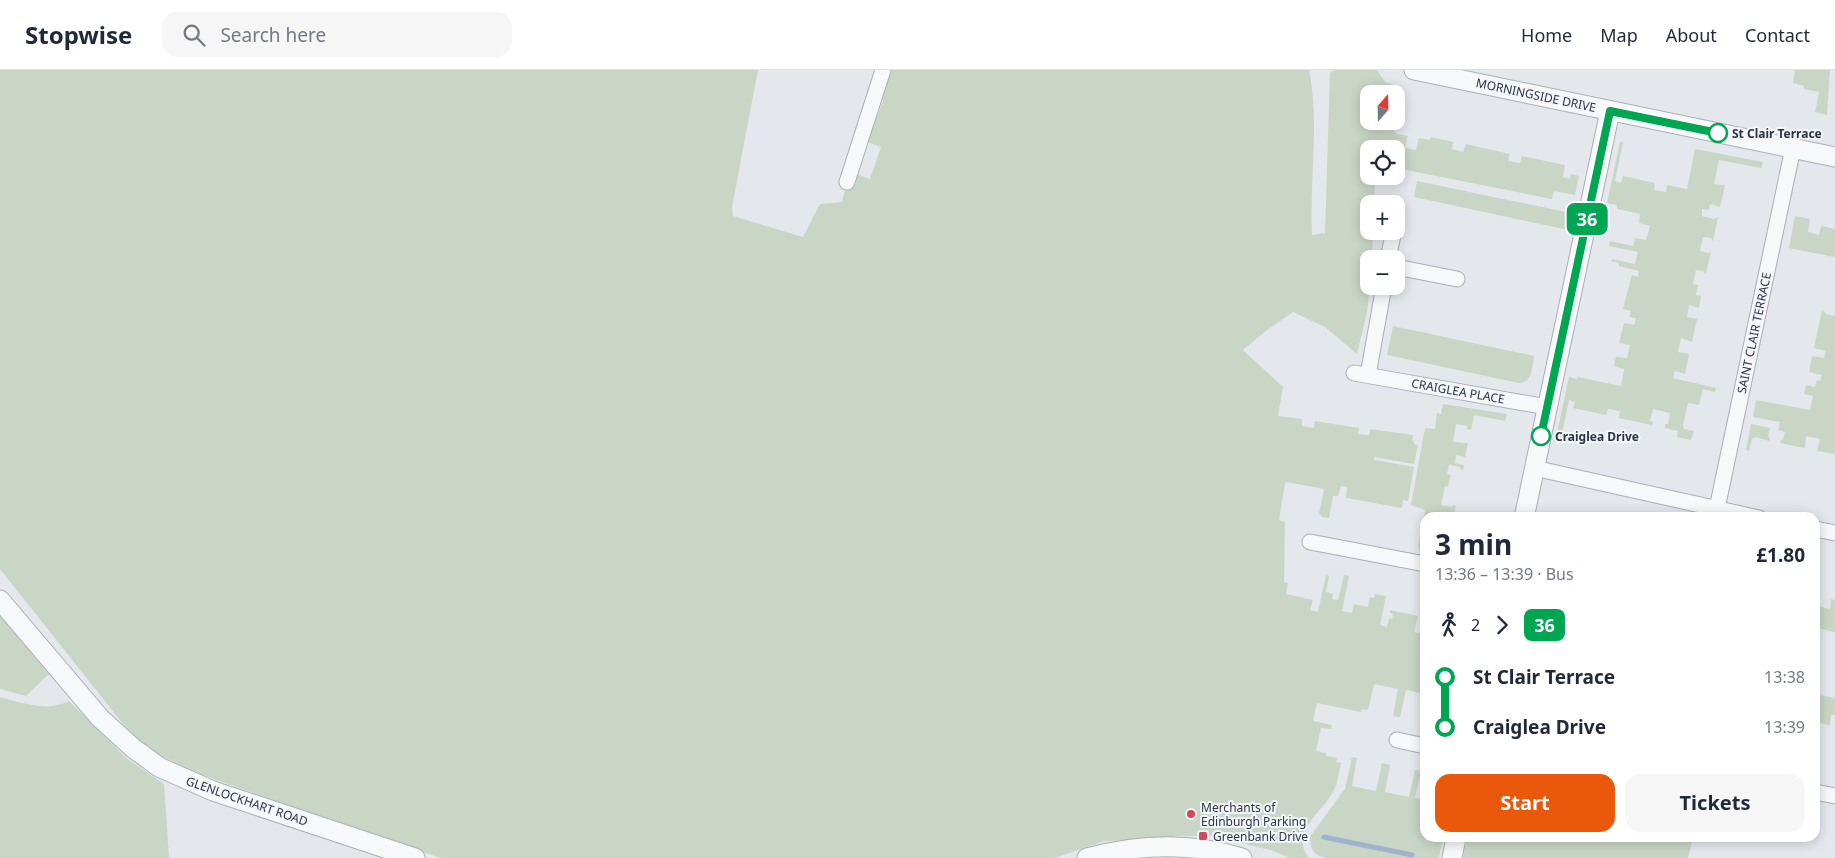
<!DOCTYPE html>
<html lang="en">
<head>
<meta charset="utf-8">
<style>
	:root { --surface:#fff; --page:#f6f6f7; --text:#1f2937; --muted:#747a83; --line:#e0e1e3; --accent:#ea580c }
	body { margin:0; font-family:"Noto Sans",sans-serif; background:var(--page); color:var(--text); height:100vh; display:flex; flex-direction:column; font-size:19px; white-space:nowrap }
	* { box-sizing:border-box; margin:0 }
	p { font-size:16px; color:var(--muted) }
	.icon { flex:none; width:28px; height:28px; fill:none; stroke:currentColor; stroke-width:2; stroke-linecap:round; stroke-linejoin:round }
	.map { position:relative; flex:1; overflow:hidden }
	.details { position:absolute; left:1420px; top:442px; width:400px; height:330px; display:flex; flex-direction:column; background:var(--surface); border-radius:15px; box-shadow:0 2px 12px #0003 }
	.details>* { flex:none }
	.badge { padding:0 10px; border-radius:8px; font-size:18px; line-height:32px }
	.needle { width:32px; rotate:20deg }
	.controls { position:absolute; left:1360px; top:15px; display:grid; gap:10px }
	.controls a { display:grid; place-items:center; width:45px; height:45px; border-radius:10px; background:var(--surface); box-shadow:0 2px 12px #0003; font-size:25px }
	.map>.badge { position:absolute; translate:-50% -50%; box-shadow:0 0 0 2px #fff }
	.legs { display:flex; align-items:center; gap:8px; height:55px; padding:0 15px; font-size:16px }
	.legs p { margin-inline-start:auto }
	.head { display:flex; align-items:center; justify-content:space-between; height:85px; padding:0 15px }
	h1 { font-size:28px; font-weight:700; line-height:38px }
	.primary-button { display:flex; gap:10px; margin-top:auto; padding:10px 15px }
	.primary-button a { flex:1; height:58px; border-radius:15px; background:var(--accent); color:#fff; font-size:20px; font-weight:700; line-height:58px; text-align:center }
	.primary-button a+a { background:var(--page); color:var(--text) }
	ul { padding:0 15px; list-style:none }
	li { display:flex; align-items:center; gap:18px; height:50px; font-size:19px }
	li i { display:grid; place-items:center; width:8px; height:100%; margin:0 6px; background:currentColor }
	li i::after { content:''; width:12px; height:12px; margin:-6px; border:4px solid; border-radius:50%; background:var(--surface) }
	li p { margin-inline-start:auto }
	li:first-child i { background:linear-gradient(#0000 50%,currentColor 0) }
	li:last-child i { background:linear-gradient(currentColor 50%,#0000 0) }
	header { display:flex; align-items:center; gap:30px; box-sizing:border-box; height:70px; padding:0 25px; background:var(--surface); border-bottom:1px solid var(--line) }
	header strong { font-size:24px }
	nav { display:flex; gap:28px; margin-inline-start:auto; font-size:18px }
	.search { width:350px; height:45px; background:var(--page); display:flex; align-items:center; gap:12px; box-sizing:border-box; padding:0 18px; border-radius:15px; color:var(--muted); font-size:19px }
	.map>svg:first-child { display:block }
	.green { fill:#c9d6c5 }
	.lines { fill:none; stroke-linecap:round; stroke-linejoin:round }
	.stream { stroke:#9fb4cc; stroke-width:5 }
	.minor-casing { stroke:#a9aeb7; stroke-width:17 }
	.tertiary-casing { stroke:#a9aeb7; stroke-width:21 }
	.minor { stroke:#f7f8fa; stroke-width:15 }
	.tertiary { stroke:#f7f8fa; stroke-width:19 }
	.line-1-casing { stroke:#fff; stroke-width:11 }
	.line-1 { stroke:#00a651; stroke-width:8 }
	.stop-1-dot { fill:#fff; stroke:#00a651; stroke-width:2.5 }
	.poi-dot { fill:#d1495b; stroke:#f4f6f9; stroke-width:2 }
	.labels { text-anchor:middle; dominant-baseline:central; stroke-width:4; stroke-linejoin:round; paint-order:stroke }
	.street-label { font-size:12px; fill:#2b3445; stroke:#f4f6f9 }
	.stop-label { font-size:12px; font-weight:bold; fill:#2b3445; stroke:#f4f6f9; text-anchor:start }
	.poi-label { font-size:12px; fill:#2b3445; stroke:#f4f6f9; text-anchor:start }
</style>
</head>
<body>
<header>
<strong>Stopwise</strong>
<div class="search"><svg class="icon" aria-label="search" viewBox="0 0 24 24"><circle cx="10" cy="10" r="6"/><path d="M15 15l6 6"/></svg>Search here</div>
<nav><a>Home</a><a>Map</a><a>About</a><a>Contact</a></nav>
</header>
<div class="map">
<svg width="1835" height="788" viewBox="0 0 1835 788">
	<rect width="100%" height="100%" fill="#e4e7ec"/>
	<path class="green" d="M0 0H758L732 137 733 146 803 167 820 134 842 132 850 102 870 109 881 77 867 72 883 31 881 25 889 0H1309C1320 54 1309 111 1312 165L1325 163 1330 3 1334 0H1377L1385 12 1398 17 1396 26V24H1369V51H1391V55L1396 56 1394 61 1397 64 1408 66 1405 78 1416 80 1419 68 1430 70 1431 67 1453 72 1452 79 1463 82 1466 74 1510 84 1508 91 1520 93 1522 86 1565 95 1563 107 1570 109 1571 104 1579 106 1575 125 1554 121 1552 129 1396 98V79H1369V106H1375L1374 134H1369V161H1373L1372 189H1369L1370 216 1367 242 1357 284 1325 257 1293 242 1267 260 1243 280 1283 317 1278 346 1302 349V356L1314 358 1315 351 1359 358 1358 364 1369 365 1370 359 1413 365 1412 370 1414 371V374L1418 375 1414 394 1374 387V390L1414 397 1408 431 1403 430 1402 438 1346 428 1347 417 1341 416 1338 426H1333L1329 448 1322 447V445L1319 444 1324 419 1287 412 1285 413 1279 450 1285 452 1284 512 1288 513 1286 524 1313 530 1310 540 1318 542 1326 505 1329 506 1326 522 1333 524 1332 529 1338 530 1344 505 1349 506 1342 541 1352 543 1354 534 1368 537 1370 527 1374 528 1375 524 1386 526 1380 555 1387 557 1389 548 1392 549 1393 544 1390 543V540L1418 546 1414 562 1425 564V624L1406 620 1400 647 1393 646 1398 619 1374 614 1368 640 1362 639 1361 642 1317 633 1313 651 1332 655 1331 659 1321 658 1316 681 1326 683V686L1337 688 1336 692 1341 693C1339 701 1338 713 1334 720 1324 741 1288 763 1309 788H1290L1271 780 1210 766H1178L1143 770 1104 771 1055 788H441L365 763 203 705 159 685 142 674 124 655 0 499Z
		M1795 0H1830L1827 45 1815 42 1819 22 1804 19V16L1793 13Z
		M1620 72H1623L1615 111 1621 113 1623 106 1655 113 1654 120 1666 122 1667 115 1687 119 1695 79 1763 92 1761 98 1719 90 1714 114 1725 115 1720 137 1710 134 1709 140 1702 139V146L1714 149 1718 147 1713 171 1711 168 1703 167 1700 181 1708 183 1711 181 1706 204 1703 201 1696 200 1693 214 1698 215 1696 225 1701 226 1699 238 1689 235 1687 247 1697 249 1692 272 1681 268 1678 282 1689 284 1685 304 1675 301 1673 308 1716 318 1715 322 1703 319 1699 335 1688 333 1683 355 1684 359 1694 361 1691 370 1677 367 1678 361 1665 358V354H1668L1670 343 1653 339 1650 351 1653 352 1652 355 1619 348 1620 341 1608 339 1606 345 1573 338 1575 332 1569 330 1561 369 1556 368 1569 307 1577 309 1578 307 1621 316 1624 299 1614 296 1616 287 1627 288 1630 275 1619 273 1624 253 1634 255 1636 248 1629 247 1631 241 1623 239 1632 205 1638 207 1639 201 1619 196V193L1611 191 1612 189 1635 194 1638 182 1609 176 1610 171 1633 176 1635 168 1646 170 1650 156 1639 153 1640 144 1617 139V135L1607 133Z
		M1417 111 1571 143 1568 160 1414 127Z
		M1795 146 1810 149 1808 162 1819 165 1821 156 1835 159V187L1789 178Z
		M1822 240 1826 244 1835 246V384L1817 381 1820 369 1806 366 1805 378 1780 373 1781 370H1783L1785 362 1778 360 1780 352 1753 347 1756 330 1810 340 1813 326 1804 324 1806 315 1815 317 1817 310 1820 311 1822 305 1809 302 1812 286 1824 288 1826 281 1814 278Z
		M1393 256 1534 286C1532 297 1533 312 1519 313L1387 285Z
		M1443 334 1507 344 1505 351 1474 345 1471 360 1467 359V356L1456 354 1453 372 1468 373 1465 387 1456 385 1455 393 1464 395 1463 400 1460 399V397L1449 395 1447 404 1451 405 1448 417 1445 416 1441 435 1452 437 1453 435 1456 436 1453 447 1425 448V479L1418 478 1425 440 1411 435 1425 358 1435 359 1437 343 1441 344Z
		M1751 354 1770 358 1768 367 1770 368V371L1755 367 1752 369 1749 381 1746 380Z
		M1815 525 1819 526 1817 536 1830 539 1831 529 1835 530V562L1815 558Z
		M0 544 50 603 26 626 0 619Z
		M1815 624 1835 628V645H1831L1830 655 1815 652Z
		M0 627C22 633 47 642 69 631L126 688 164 714 169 788H0Z
		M1352 687 1357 688 1352 716 1376 721 1382 693 1390 695 1385 722 1409 727 1415 700 1421 701 1415 728 1425 730V768H1443L1439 788H1326C1314 785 1308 778 1311 765L1345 719Z
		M1467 768H1693L1688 788H1463Z"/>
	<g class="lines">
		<path class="stream" d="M1324 767 1412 785"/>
		<defs>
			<path id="minor" d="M847 112 883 0
				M1388 189 1393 165
				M1396 197 1457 209
				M1354 303 1547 337
				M1368 305 1384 216
				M1534 398 1759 448
				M1715 448 1793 78
				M1815 459 1835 463
				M1310 472 1425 494
				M1397 670 1425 676
				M1815 722 1835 726"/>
			<path id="tertiary" d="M1414 0 1835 87
				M1524 448 1610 41
				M0 530 100 648 133 678 159 697 213 721 415 788
				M1087 788C1138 774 1191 772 1242 788
				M1452 788 1456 768"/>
		</defs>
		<use href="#minor" class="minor-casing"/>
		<use href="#tertiary" class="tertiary-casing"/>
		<use href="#minor" class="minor"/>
		<use href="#tertiary" class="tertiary"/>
	</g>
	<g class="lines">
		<defs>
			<path id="line-1" d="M1541 366 1610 41 1718 63"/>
		</defs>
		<use href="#line-1" class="line-1-casing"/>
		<use href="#line-1" class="line-1"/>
	</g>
	<g class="stop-1-dot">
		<circle cx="1718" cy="63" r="9"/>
		<circle cx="1541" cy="366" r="9"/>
	</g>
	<g class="poi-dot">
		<circle cx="1191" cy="744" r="5"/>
		<rect x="1198" y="761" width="10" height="10" rx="2.5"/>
	</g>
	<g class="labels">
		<g class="street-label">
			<text transform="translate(1536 25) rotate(12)">MORNINGSIDE DRIVE</text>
			<text transform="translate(1754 263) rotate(-78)">SAINT CLAIR TERRACE</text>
			<text transform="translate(1458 321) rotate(10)">CRAIGLEA PLACE</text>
			<text transform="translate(247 731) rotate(19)">GLENLOCKHART ROAD</text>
		</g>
		<g class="stop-label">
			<text x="1732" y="63">St Clair Terrace</text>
			<text x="1555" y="366">Craiglea Drive</text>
		</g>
		<g class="poi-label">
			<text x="1201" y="737">Merchants of<tspan x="1201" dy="14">Edinburgh Parking</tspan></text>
			<text x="1213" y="766">Greenbank Drive</text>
		</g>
	</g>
</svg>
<div class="controls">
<a><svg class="needle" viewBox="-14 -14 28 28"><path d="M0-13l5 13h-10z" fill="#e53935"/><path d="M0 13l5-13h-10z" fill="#747a83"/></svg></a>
<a><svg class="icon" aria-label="locate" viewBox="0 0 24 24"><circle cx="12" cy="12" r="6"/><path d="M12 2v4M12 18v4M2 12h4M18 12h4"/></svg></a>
<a>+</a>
<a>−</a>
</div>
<b class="badge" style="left:1587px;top:149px;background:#00a651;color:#fff">36</b>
<section class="details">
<div class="head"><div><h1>3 min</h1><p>13:36 – 13:39 · Bus</p></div><b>£1.80</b></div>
<div class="legs"><svg class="icon" aria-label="walk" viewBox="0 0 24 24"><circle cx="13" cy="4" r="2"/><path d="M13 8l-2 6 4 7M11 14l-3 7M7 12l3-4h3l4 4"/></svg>2<svg class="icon" aria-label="forward" viewBox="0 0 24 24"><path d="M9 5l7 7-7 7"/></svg><b class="badge" style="background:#00a651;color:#fff">36</b></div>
<ul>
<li><i style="color:#00a651"></i><b>St Clair Terrace</b><p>13:38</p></li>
<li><i style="color:#00a651"></i><b>Craiglea Drive</b><p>13:39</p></li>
</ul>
<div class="primary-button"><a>Start</a><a>Tickets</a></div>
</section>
</div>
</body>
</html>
